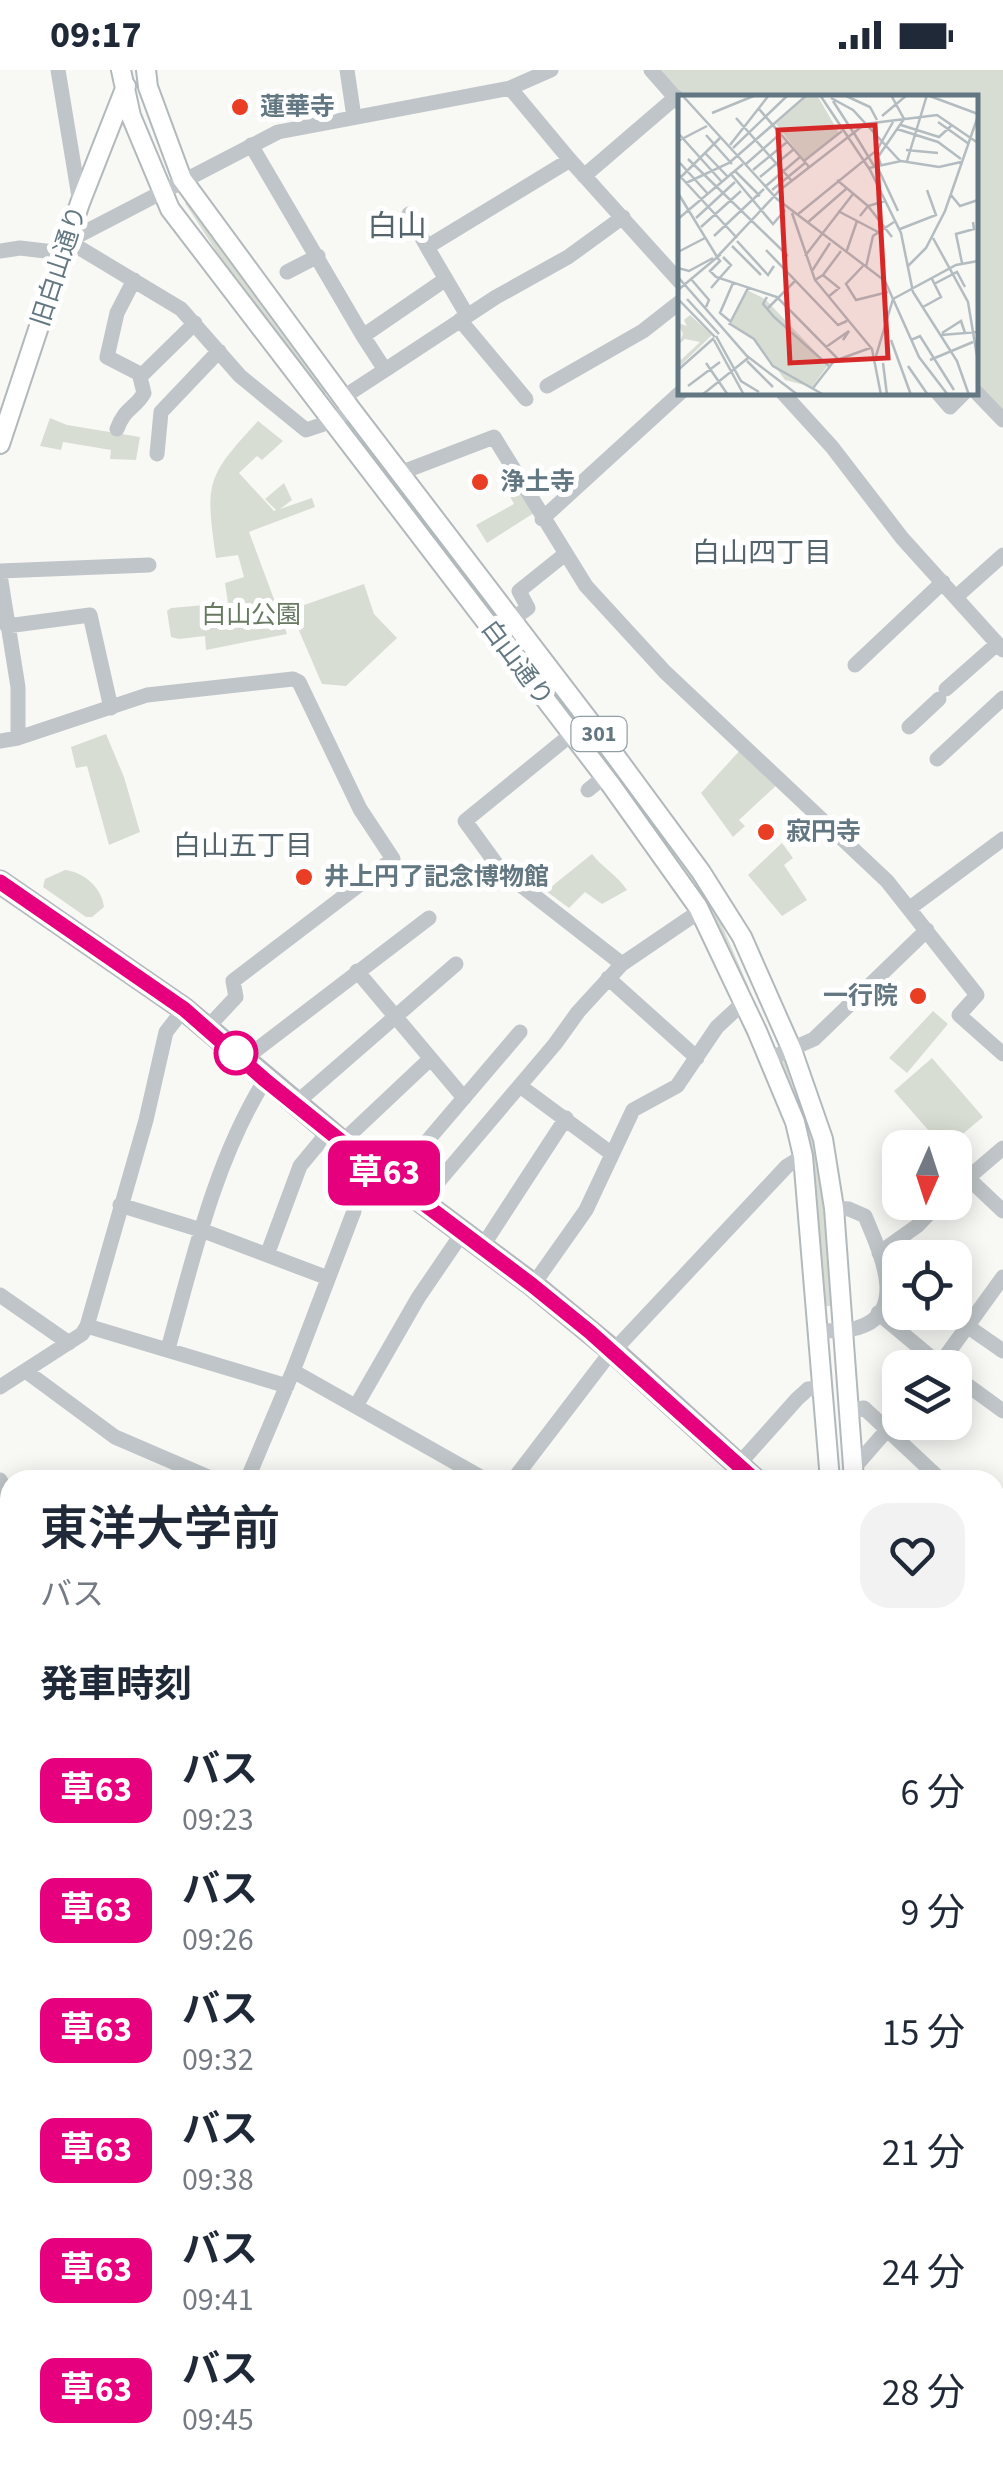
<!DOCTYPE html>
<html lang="ja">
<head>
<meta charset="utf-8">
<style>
	:root { --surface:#fff; --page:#f2f2f3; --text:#1f2937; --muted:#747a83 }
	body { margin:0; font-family:"Source Sans 3","Noto Sans JP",sans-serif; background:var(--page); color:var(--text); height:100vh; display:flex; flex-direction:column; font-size:38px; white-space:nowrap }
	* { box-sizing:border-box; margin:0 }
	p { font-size:32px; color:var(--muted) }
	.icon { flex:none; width:55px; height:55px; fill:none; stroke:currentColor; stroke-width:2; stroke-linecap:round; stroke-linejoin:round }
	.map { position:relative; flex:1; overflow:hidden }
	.details { position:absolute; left:0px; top:1400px; width:1005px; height:1002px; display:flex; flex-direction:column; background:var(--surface); border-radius:30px 30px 0 0; box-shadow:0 5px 25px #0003 }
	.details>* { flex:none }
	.badge { padding:0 20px; border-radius:15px; font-size:35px; line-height:65px }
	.needle { width:65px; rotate:183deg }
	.fabs { position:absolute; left:882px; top:1060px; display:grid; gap:20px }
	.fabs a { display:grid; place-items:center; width:90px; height:90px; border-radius:20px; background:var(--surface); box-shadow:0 5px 25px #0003; font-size:50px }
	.map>.badge { position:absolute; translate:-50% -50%; box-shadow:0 0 0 5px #fff }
	h2 { padding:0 40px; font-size:38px; line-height:90px }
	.round { display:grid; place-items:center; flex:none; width:105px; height:105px; border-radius:30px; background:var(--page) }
	.headline { display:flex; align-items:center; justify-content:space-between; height:170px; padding:0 40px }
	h1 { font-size:48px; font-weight:600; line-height:75px }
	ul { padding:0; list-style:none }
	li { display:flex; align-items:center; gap:30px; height:120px; padding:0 40px }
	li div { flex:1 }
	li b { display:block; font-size:38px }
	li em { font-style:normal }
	li .badge { min-width:110px; font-weight:700; text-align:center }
	.status { display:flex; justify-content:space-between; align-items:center; height:70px; padding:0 50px; background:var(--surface); direction:ltr }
	.status svg { height:28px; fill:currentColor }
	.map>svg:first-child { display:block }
	.green { fill:#d8ddd4 }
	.water { fill:#b8c6c9 }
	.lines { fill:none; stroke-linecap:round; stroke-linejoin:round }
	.major-casing { stroke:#b2b9bc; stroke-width:22 }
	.highway-casing { stroke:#b2b8bb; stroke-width:25 }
	.minor { stroke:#bfc5c8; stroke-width:15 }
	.major { stroke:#fff; stroke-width:18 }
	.highway { stroke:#fff; stroke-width:20 }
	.line-casing { stroke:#fff; stroke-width:22 }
	.line { stroke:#e6007e; stroke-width:15 }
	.poi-dot { fill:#e93d24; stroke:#fff; stroke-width:4 }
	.stop-dot { fill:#fff; stroke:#e6007e; stroke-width:5 }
	.labels { text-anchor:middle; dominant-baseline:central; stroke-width:10; stroke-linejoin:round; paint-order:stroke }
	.shield { fill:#fff; stroke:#91a0a7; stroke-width:2.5 }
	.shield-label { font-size:22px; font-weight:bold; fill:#627781 }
	.poi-label { font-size:25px; font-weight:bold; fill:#627781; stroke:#fff; text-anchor:start }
	.street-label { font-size:25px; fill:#627781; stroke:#fff }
	.park-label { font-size:25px; fill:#687961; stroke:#fff }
	.neighbourhood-label { font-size:28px; fill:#54646c; stroke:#fff }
	.quarter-label { font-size:30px; fill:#54646c; stroke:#fff }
	.inset-road { fill:none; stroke:#b3bcc0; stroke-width:2.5 }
	.view { fill:#d62828; fill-opacity:0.15; stroke:#d62828; stroke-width:5 }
	.inset-edge { fill:none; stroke:#627781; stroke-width:5 }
</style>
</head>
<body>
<div class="status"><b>09:17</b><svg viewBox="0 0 49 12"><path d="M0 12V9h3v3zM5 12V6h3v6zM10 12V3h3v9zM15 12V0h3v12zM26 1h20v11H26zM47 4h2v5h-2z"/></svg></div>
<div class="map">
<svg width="1003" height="2402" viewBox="0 0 1003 2402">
	<rect width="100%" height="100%" fill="#f8f8f5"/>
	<path class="green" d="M655 0H1003V344L976 317V28H680Z
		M188 131 328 320 323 325 233 207 185 133Z
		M50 348 67 355 140 367 136 390 110 389 111 380 63 372 61 380 40 376Z
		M258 351 283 371 262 390 257 386 239 403 274 441 276 440 265 429 284 413 292 430 280 439 312 428 315 437 249 462 287 564 206 580 205 566 179 569 171 567 167 541 171 538 228 533 225 513 244 507 238 485 216 488C205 412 206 407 258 351Z
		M364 368 507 555 558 633 359 373Z
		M515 409 534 443 487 473 476 455 514 434 504 415Z
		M364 514 374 544 397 568 346 616 322 614 290 540Z
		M106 664 124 707 140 762 109 775 87 696 76 698 71 677Z
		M594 668 711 830 749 918H745L586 674Z
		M742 678 780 712 739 750 745 756 733 767 701 723Z
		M782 773 793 788 784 795 807 830 782 846 748 805Z
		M592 784C603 798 617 805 627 820L602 834 585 822 569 838 546 821Z
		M65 800C84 802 102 818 104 837L92 847H86L43 817 45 809Z
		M933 941 948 954 907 1003 889 988Z
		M781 988 788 992 819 1091 833 1236H824L810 1093 779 995Z
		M932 988 983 1047 947 1077H943L894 1021Z
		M994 2392 1001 2402H410L405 2393Z"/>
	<path class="water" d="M650 2393H789C802 2402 818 2393 829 2402H644L651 2396Z"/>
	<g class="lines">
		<defs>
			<path id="major" d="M121 0 131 46 170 139 611 715 698 837 757 961 795 1052 803 1086 830 1410
				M146 0 148 17 182 109 351 339 597 661 701 802 742 867 792 980 823 1069 834 1138 854 1410
				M0 374 80 133 126 16
				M0 1759 10 1783
				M995 1780 1003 1774
				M0 1789 10 1813
				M995 1799 1003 1794
				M345 2392 350 2402
				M364 2392 370 2402
				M111 2402 129 2392
				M139 2402 155 2392"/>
			<path id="highway" d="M0 812 184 939 342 1072 533 1215 613 1281 755 1410
				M995 1594 1003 1602
				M995 1634 1003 1642"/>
		</defs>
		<use href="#major" class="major-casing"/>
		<use href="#highway" class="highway-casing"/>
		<path class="minor" d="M58 0 80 133
			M347 0 354 47
			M651 0 680 33
			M510 18 570 90 680 212
			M251 75 363 266
			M584 106 676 27
			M409 144 427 177
			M68 171 181 239 240 306 306 360 333 351 351 339
			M0 181 20 178 54 182 68 171 278 62 510 18 551 0
			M287 202 318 186
			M446 209 363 266 385 300 496 227 568 187 623 147
			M134 210 117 243 107 287 142 305
			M467 245 427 177 570 90
			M460 250 526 329
			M547 316 643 261 680 232
			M782 322 832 377 902 468 1003 580
			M937 322 950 337 965 322
			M976 322 1003 350
			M342 328 385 300
			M117 359C125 337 136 338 144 323L140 307 195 253
			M157 384 161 342 219 281
			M400 403 494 367 586 516 665 602 887 811 977 925 959 945 1003 984
			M542 449 681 322
			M0 501 149 495
			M0 505 18 617V668
			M956 527 1003 485
			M511 550 528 538 519 521 564 485
			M7 556 90 545 111 638
			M855 595 943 512
			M946 619 997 574
			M589 650 465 751 500 799 622 894 700 841
			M909 657 939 629
			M0 671 18 668 147 625 293 609 299 612 360 739 393 789 233 911 236 927 207 958
			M937 689 1003 628
			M588 720 604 707
			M910 838 1003 769
			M357 901 464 1028
			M608 908 697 988
			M769 989 814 969 927 860
			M243 990 429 848
			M520 1016 612 1084
			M295 1034 456 894
			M342 1072 429 990
			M968 1108 1003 1141
			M394 1110 520 962
			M955 1119 1003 1078
			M422 1131 555 974 578 942 622 894
			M120 1135 201 1160 328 1208
			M482 1177 566 1048
			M879 1183 917 1156 940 1132
			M267 1185 300 1096 329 1061
			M533 1215 586 1140 633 1040 677 1016 717 957 744 932
			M0 1225 69 1273
			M947 1242 1003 1281
			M878 1243 944 1298
			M87 1256 287 1316
			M817 1261C829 1260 845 1262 857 1258 911 1242 878 1179 865 1146L849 1139 834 1138
			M168 1279C193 1189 215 1090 265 1010
			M940 1294 1003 1207
			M293 1301 486 1410
			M27 1302 115 1367 215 1410
			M955 1306 1003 1341
			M0 1317 82 1264 87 1256 146 1050 166 962 184 939
			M356 1336 418 1228 463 1162
			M850 1340 864 1338 941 1410
			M738 1395 797 1329 808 1319 821 1318
			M852 1400 900 1345
			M0 1410 10 1429
			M247 1410 293 1301 354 1141 356 1126 374 1096
			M513 1410 604 1291 787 1096 803 1086
			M995 1462V1467
			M0 1486 10 1483
			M995 1489 1003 1497
			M995 1555 1003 1548
			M0 1599 10 1598
			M995 1870 1003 1864
			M0 1892 10 1889
			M995 1965 1003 1959
			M0 1968 6 1982
			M995 2011 1003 2021
			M995 2092 1003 2086
			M0 2141 10 2139
			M995 2221 1003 2215
			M0 2316 10 2327
			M0 2348 10 2341
			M995 2353 1003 2347
			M995 2382 1003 2392
			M65 2392 72 2402
			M266 2392 272 2402
			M235 2402 250 2392
			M317 2402 333 2392"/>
		<use href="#major" class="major"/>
		<use href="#highway" class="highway"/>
	</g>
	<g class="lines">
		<defs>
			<path id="line" d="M0 812 184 939 265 1010 342 1072 532 1215 590 1262 755 1410"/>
		</defs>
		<use href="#line" class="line-casing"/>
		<use href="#line" class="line"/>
	</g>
	<g class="poi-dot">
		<circle cx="240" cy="37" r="10"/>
		<circle cx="480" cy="412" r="10"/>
		<circle cx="766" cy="762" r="10"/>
		<circle cx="304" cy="807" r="10"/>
		<circle cx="918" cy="926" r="10"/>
	</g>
	<circle class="stop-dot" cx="236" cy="983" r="20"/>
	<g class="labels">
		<rect class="shield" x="571.5" y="647" width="55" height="34" rx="8"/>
		<g class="shield-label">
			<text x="599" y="664">301</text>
		</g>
		<g class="poi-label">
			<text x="260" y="37">蓮華寺</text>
			<text x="500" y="412">浄土寺</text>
			<text x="786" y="762">寂円寺</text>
			<text x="324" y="807">井上円了記念博物館</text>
			<text x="898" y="926" text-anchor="end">一行院</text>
		</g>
		<g class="street-label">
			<text transform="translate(59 196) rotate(-72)">旧白山通り</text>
			<text transform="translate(517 593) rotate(53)">白山通り</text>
		</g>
		<g class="park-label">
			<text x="251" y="545">白山公園</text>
		</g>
		<g class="neighbourhood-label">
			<text x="762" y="483">白山四丁目</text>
			<text x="243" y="776">白山五丁目</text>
		</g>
		<g class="quarter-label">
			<text x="397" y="156">白山</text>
		</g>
	</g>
	<g transform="translate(678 25)">
		<rect width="300" height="300" fill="#f8f8f5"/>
		<path d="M131 0H139L161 38 126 65 98 29ZM69 195 87 204 150 270 134 292 107 285 77 244 53 229ZM12 220 34 240 0 273V256L3 265 22 247 7 244 0 250 5 239 0 228 9 231 6 225Z" fill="#d8ddd4"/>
		<path class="inset-road" d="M4 0 99 104 207 186 241 262 270 300M142 0 192 75 223 138 235 197 279 266 291 300M166 0 192 12 199 25M249 0 300 19M153 3 175 15 222 66M155 6 175 37M81 14 132 73M34 18 78 0M204 21 229 0M58 23 113 85M260 27 291 49M223 30 261 42 274 30M219 34 260 47 283 64M0 38 43 86M176 38 196 71M28 40 54 69M0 46 29 31M52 50 91 0M55 53 110 0M228 55 260 58M27 58 49 81M10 64 110 161M126 66 164 36M229 66 249 0M2 68 30 99M68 69 102 39M203 70 200 62 226 24 213 0M199 71 220 116M191 73 223 66 261 72 283 67M56 75 82 101M75 75 109 47M52 78 95 129 107 115M0 79 59 143M3 82 42 43M82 82 116 54M159 85 190 111M8 88 51 68 129 0M88 91 122 62M94 95 127 68M0 98 41 165M273 100 282 111 300 105M190 111 214 142M160 116 200 137M114 118 137 185 194 254 203 300M119 120 199 55 215 27M182 121 190 111 207 106M18 123 57 87M0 124 65 69M129 128 168 94M23 132 63 96M222 134 258 120 249 95M36 141 86 94M255 143 290 207 300 267M59 146 90 180 96 171M54 151 83 180M88 155 160 230 169 226M0 157 27 143M168 158 179 126M127 161 175 99M39 162 102 95 187 29 259 20 300 48M43 165 32 176 38 182 99 202 160 264M284 168 278 139 296 134 295 127M185 171 168 189 178 205 210 197M188 172 195 141 216 127M229 172 248 153 267 116 300 21M0 173 11 176 35 163M134 176 152 148M145 180 163 156M0 182 69 261 120 300M13 184 31 205 28 212M137 185 145 180 161 193 150 202M256 189 279 177 287 192M33 193 53 170 45 162M0 195 43 159M89 202 85 209 96 222 151 271M0 204 37 242M9 204 41 239M245 212 263 202 254 184M90 213 117 186M53 227 42 218 55 188M52 229 76 244 95 271 146 300M51 230 70 193M264 238 283 226 287 238M263 240 300 237M38 241 63 286 81 297M36 245 66 300M213 245 233 300M233 245 242 241 276 295M148 252 171 236 165 245M198 261 215 204 278 170 300 166M252 265 295 247M69 266 95 292M28 268 50 300M205 268 209 300M230 271 250 300M0 275 36 243M10 291 42 267M135 293 156 266 192 253M24 300 70 263"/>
		<path class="view" d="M197 30 210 263 112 268 100 35Z"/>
		<rect width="300" height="300" class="inset-edge"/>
	</g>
</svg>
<div class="fabs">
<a><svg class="needle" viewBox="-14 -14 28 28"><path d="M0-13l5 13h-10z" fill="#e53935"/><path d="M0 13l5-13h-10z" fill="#747a83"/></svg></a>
<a><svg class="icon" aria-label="locate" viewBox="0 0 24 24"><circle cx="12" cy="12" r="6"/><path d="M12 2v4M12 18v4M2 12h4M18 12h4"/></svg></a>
<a><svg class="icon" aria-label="layers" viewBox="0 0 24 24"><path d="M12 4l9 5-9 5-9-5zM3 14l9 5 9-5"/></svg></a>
</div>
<b class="badge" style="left:384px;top:1103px;background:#e6007e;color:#fff">草63</b>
<section class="details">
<div class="headline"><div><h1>東洋大学前</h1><p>バス</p></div><a class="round"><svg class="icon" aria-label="heart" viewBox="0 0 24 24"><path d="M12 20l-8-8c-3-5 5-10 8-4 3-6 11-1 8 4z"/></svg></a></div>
<h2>発車時刻</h2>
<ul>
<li><span class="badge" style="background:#e6007e;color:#fff">草63</span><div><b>バス</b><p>09:23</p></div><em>6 分</em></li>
<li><span class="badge" style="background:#e6007e;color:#fff">草63</span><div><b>バス</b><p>09:26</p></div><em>9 分</em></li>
<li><span class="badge" style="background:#e6007e;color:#fff">草63</span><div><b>バス</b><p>09:32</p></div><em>15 分</em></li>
<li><span class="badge" style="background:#e6007e;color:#fff">草63</span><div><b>バス</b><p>09:38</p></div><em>21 分</em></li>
<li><span class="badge" style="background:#e6007e;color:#fff">草63</span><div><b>バス</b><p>09:41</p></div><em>24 分</em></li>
<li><span class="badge" style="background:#e6007e;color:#fff">草63</span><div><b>バス</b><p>09:45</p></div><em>28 分</em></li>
</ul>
</section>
</div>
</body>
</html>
